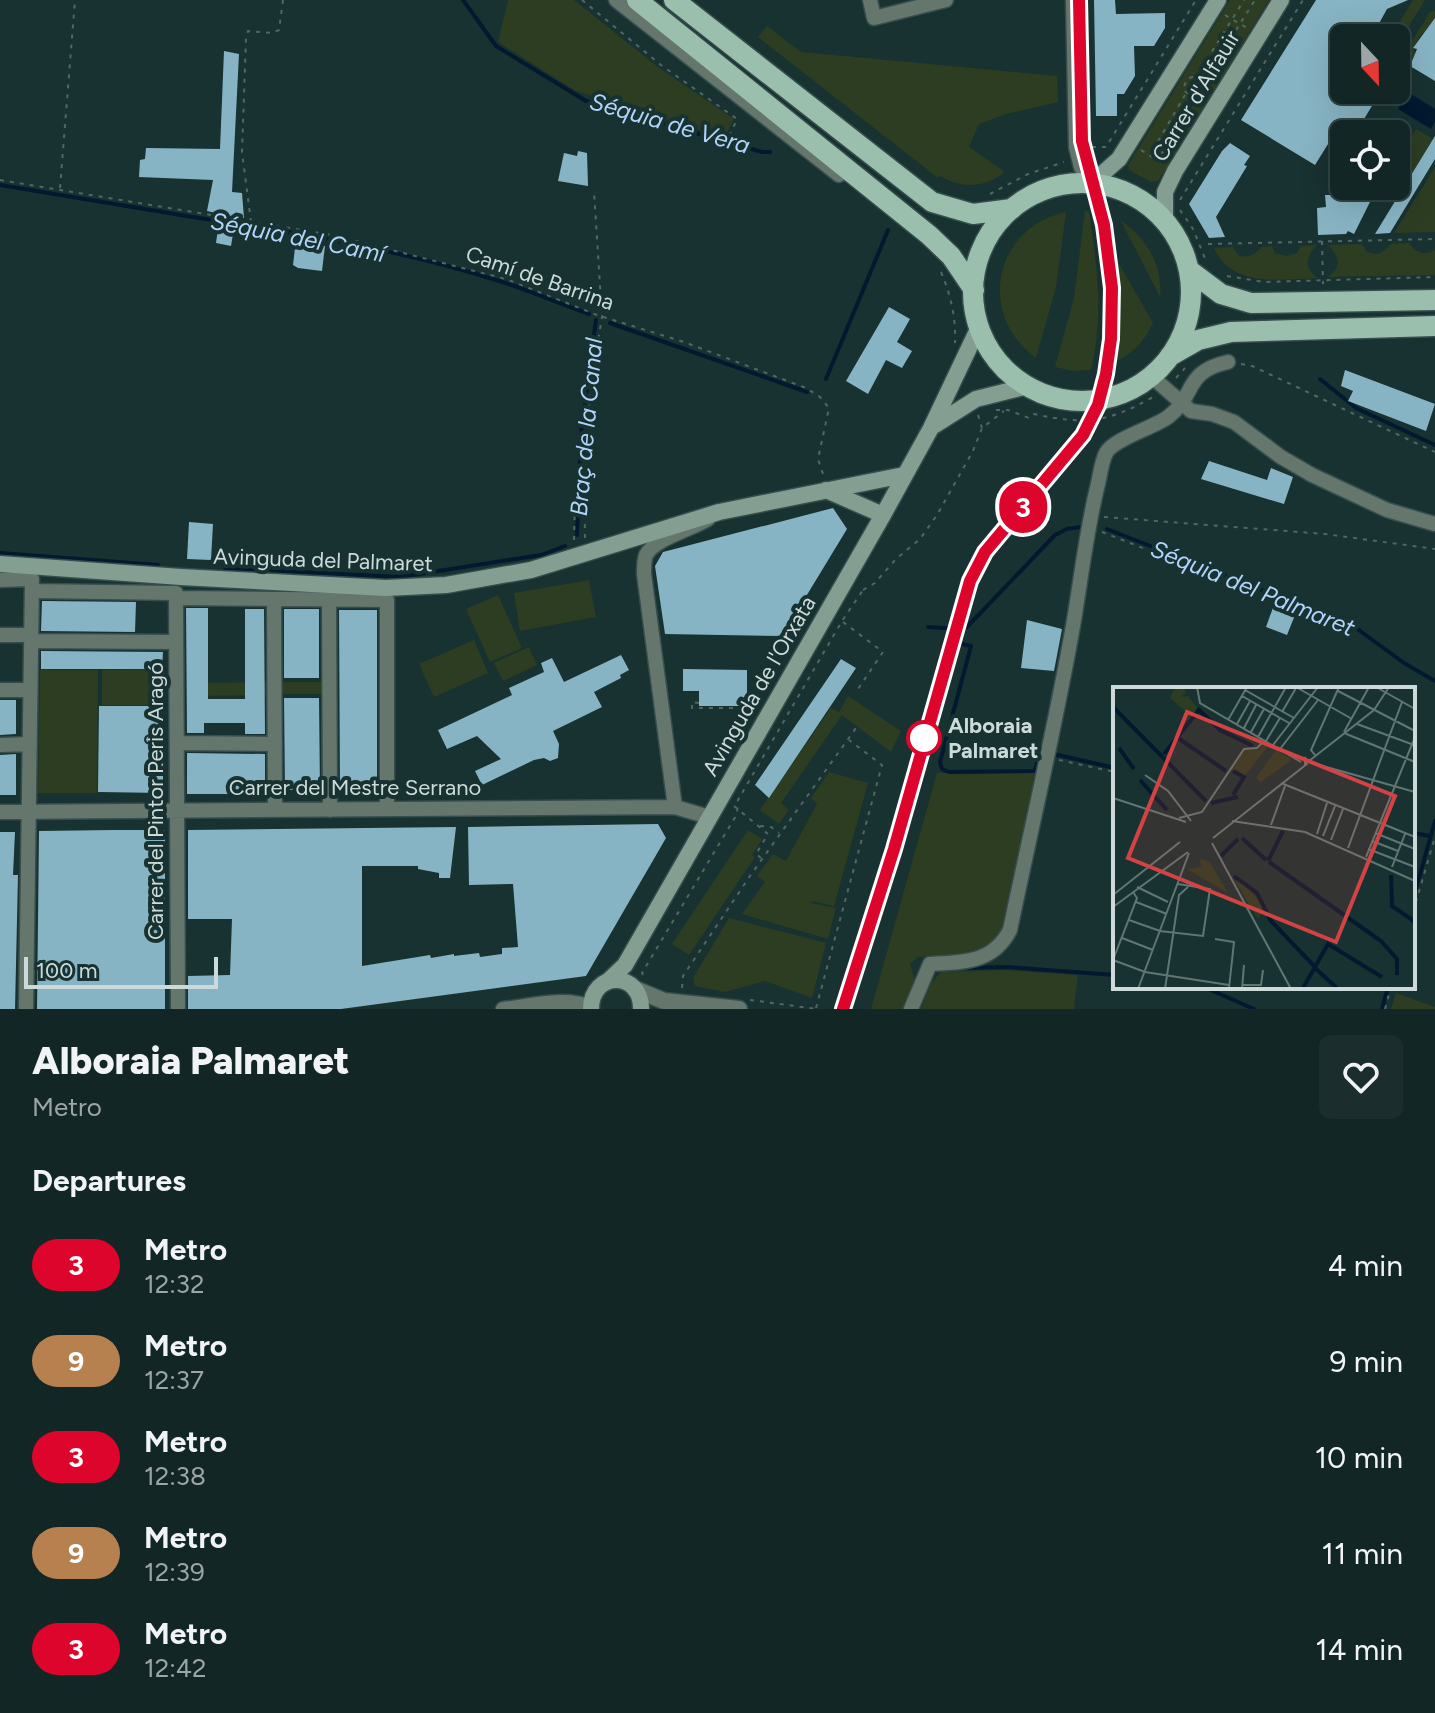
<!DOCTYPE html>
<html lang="en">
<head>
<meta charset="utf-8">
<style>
	:root { --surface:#122625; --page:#1b2e2d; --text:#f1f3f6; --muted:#9ca5a7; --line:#314342 }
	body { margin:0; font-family:Figtree,sans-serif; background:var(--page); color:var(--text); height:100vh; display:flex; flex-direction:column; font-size:30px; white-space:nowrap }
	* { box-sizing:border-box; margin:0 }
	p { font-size:26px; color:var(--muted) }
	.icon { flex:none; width:44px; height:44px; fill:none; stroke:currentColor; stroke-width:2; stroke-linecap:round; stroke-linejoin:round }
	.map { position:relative; height:1009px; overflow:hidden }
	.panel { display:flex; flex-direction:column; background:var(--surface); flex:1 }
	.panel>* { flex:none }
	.badge { padding:0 16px; border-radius:26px; font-size:28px; line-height:52px }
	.needle { width:52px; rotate:158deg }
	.fabs { position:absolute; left:1330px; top:24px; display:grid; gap:16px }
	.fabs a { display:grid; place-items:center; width:80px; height:80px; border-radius:12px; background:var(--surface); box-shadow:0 8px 32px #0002,0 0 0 2px var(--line); font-size:40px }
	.scale { position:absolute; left:24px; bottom:20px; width:194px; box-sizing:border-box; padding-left:8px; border:4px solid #ccdbda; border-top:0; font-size:22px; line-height:28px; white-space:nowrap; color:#ccdbda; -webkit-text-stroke:6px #183231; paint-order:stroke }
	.map>.badge { position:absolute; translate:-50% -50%; box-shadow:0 0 0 4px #fff }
	h2 { padding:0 32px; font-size:30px; line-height:72px }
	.round { display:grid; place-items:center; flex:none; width:84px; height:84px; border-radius:12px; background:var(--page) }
	.overview { display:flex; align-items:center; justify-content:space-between; height:136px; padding:0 32px }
	h1 { font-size:38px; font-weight:800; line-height:60px }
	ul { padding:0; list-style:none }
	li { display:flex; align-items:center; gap:24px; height:96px; padding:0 32px }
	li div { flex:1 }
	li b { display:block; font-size:30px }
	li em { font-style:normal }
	li .badge { min-width:88px; font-weight:700; text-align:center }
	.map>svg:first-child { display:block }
	.green { fill:#2c3d22 }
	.water { fill:#031930 }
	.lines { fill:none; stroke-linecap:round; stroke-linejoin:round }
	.stream { stroke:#031930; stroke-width:4 }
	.building { fill:#87b4c4 }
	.minor-casing { stroke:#354d4c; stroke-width:17 }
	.tertiary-casing { stroke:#354d4c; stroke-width:19 }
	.secondary-casing { stroke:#354d4c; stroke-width:19 }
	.primary-casing { stroke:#354d4c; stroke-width:23 }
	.path { stroke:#506766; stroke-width:2; stroke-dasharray:4 6; stroke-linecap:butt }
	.minor { stroke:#65766d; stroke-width:14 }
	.tertiary { stroke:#65766d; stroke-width:16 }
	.secondary { stroke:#849f91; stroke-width:16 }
	.primary { stroke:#9bbfad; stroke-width:20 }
	.line-casing { stroke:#fff; stroke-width:18 }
	.line { stroke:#dd052b; stroke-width:12 }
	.stop-dot { fill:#fff; stroke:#dd052b; stroke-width:4 }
	.labels { text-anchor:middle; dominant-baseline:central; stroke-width:8; stroke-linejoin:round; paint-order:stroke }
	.street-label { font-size:22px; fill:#ccdbda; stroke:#183231 }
	.stop-label { font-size:22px; font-weight:bold; fill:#ccdbda; stroke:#183231; text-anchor:start }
	.water-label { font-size:24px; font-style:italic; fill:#b0d4fb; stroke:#183231 }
	.inset-river { fill:none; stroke:#031930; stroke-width:4 }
	.inset-road { fill:none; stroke:#607675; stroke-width:2 }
	.view { fill:#d44343; fill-opacity:0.15; stroke:#d44343; stroke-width:4 }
	.inset-edge { fill:none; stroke:#ccdbda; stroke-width:4 }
</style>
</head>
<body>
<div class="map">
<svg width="1435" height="1009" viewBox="0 0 1435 1009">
	<rect width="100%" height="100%" fill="#183231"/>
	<path class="green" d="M508 0H574L658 67 734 119 724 138 576 91 498 42Z
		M1230 0H1269L1158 181 1151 182 1129 170 1128 165Z
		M1413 0H1425L1401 39 1392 34Z
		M1435 11V26L1421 35 1413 47 1415 53 1410 66 1420 74 1407 64 1406 51 1430 12Z
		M767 26 801 52 1057 76 1058 102 1006 114 979 124 969 147 1005 172C984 188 962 189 940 176L938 178 758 37Z
		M1416 129 1433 139 1413 172 1396 162V139L1406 145Z
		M1435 167V232L1394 233Z
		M1085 211H1089C1097 265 1104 316 1091 370L1073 371 1055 367 1074 298Z
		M1066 212 1056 287 1036 358C976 315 994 227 1066 212Z
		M1121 221C1147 238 1163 266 1160 297Z
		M1410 243C1415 254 1425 255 1435 250V275L1328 277C1342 267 1340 257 1328 245L1362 244 1367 252C1379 257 1384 251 1391 244Z
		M1317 245C1306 256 1303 268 1318 278 1281 279 1233 289 1214 248L1233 247 1238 255C1250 259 1254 254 1262 247L1272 246 1275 253 1286 256 1297 253 1301 246Z
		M1114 255 1153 323C1144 342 1132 355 1113 363L1120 303Z
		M589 580 596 617 520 631 514 593Z
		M498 595 522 648 490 662 466 609Z
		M474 640 488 673 434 697 419 664Z
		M529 647 537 665 503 681 494 663Z
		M162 669V705H102V670Z
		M40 670H98L97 793H38Z
		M266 682V695L187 696V683Z
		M281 682H321V694H281Z
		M848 696 901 731 891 752 842 715 781 803 789 810 779 824 760 810 831 708 839 712Z
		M829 772 868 783 834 906 813 901 811 903 836 908 828 939 742 914 765 882 757 876 773 854 786 861 817 804 811 798Z
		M937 773H1035L1006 920 995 944 975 953 918 957 910 964 915 981 904 1009H871Z
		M748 830 762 839 752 855 755 857 689 955 672 944Z
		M729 918 826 943 812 998 765 981 725 992 695 986 693 978Z
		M1002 970 1078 975 1074 1009H921L931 983 941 972Z
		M1396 993 1435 1007V1009H1391Z"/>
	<path class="water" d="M1408 92 1435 109V122L1431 129 1398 109Z"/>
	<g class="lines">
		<path class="stream" d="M463 0 496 46 586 101 762 152H770
			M0 185 223 222
			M232 223C321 237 410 253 496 280 528 290 558 303 589 314
			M610 323 807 392
			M826 379 888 230
			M1320 379 1356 408 1435 445
			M1107 529 1352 625 1404 663 1435 681
			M577 535 581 434 596 320
			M0 553 158 565
			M225 568 400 577 541 555 565 546
			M928 627 963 629 967 627 1055 535 1067 529 1080 527
			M963 629 958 643 971 646 940 762 942 769 949 772 1035 771 1040 751
			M1054 754 1115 768
			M1413 833 1430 836
			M1413 899 1435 821
			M962 968 1007 967 1115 975
			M1204 987 1254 1009
			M1382 1009 1388 987"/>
	</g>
	<path class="building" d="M1094 0H1115L1116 14 1165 13V28L1154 46H1134L1135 76 1124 94H1117V116H1096Z
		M1316 0H1408L1387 9 1371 38H1344V90H1368L1378 96 1364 119 1373 125 1368 134H1344V143L1333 136 1315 165 1241 120Z
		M1435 18V81L1410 66 1417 49 1413 48Z
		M224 51 239 54 232 192 242 193 244 218 236 216 231 246 216 243 220 214 207 211 213 180 139 177 140 160 145 159 146 148 220 149Z
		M1435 136V159L1390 233 1375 234Z
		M1230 143 1250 156 1244 165 1247 166 1216 217 1225 237 1209 238 1189 204 1222 151Z
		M578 151 587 153 588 186 558 181 564 153 577 156Z
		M1342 186H1378L1354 234 1348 231 1346 234 1318 235 1317 208 1326 207 1325 195H1335Z
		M296 239 325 246 322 271 298 268 293 265Z
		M889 307 910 319 897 342 912 351 902 368 886 360 868 394 846 381Z
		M1345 370 1435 404 1426 431 1348 401 1353 391 1341 386Z
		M1209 461 1267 480 1271 468 1293 477 1284 504 1201 479Z
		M833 508 847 529 782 636 665 634 655 566 663 552Z
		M189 522 213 524 211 560 187 559Z
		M42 601 136 602 135 632 41 631Z
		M1275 602 1297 610 1287 635 1266 627Z
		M186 608H208V699H245V609H264L265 734H245V723H204V733H187Z
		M284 609H319V678H284Z
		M339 610H377V789L340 790Z
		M1027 620 1062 629 1054 671 1021 668Z
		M41 651 163 652 162 669H41Z
		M621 655 629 670 620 675 621 678 594 692 602 707 553 731 559 744 558 758 550 761 544 758 534 760 482 785 475 771 501 759 477 736 447 749 438 730 512 695 509 688 544 672 541 663 552 658 564 682Z
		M841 659 856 668 769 798 755 785Z
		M683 669 747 670V697L742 706H699V691H683Z
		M284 698H319L320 790H285Z
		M0 700H16V734L0 735Z
		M99 706H159L158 752H163V793L98 792Z
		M187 753 265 754V790H262V794H187Z
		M16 754V795H0V755Z
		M658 824 666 838 586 976 341 1009H188V976L230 975 232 919H188V830L456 827 450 878H439V873L418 869V866H362V966L430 955 431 958 454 954V956L479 953 480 957 502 954V948L518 947 513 884 469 885 468 827Z
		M114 830H165V1009H37L39 831Z
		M0 832H15L13 875H18L15 1009H0Z"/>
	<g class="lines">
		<defs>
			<path id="minor" d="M616 0 839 175
				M870 0 874 18 946 0
				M1151 376 1191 411 1212 414 1234 422 1281 457 1312 475 1387 510 1435 524
				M0 580 32 579 26 1009
				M32 591 176 593 178 1009
				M176 598 387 600V809
				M274 599 275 810
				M329 599 330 810
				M0 635H31
				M31 641 176 642
				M0 690H30
				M177 743 275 744
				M0 745 30 744
				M675 807 644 574C644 569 644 560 646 555 654 539 692 529 708 519
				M0 812 675 807 709 817
				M503 1009C531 1006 564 996 591 1007
				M911 1009 930 964C964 962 993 963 1010 930 1031 829 1055 728 1073 626 1081 580 1086 533 1097 488 1100 477 1101 463 1106 453 1113 439 1153 428 1168 417 1197 395 1183 372 1228 362"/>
			<path id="tertiary" d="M1074 0 1077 147 1082 167 1091 183
				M635 989 664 1001 739 1009"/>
			<path id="secondary" d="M1092 183 1119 159 1218 0
				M1165 221V192L1175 171 1281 0
				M935 425 976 399 1028 386
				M826 490 883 515
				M0 564 181 577 386 588 446 585 531 570 719 512 904 475
				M607 982 625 965 883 515 931 428 979 327
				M591 1009C591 970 642 971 641 1009"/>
			<path id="primary" d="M637 0 929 235 951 256 974 290
				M674 0 932 202 973 214 1012 209
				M973 292a109 109 0 1 1 218 0a109 109 0 1 1-218 0Z
				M1189 270 1221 294 1251 303 1435 300
				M1170 356 1198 340 1231 332 1435 326"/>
		</defs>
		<use href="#minor" class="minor-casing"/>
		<use href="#tertiary" class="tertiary-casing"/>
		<use href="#secondary" class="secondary-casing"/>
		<use href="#primary" class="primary-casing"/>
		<path class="path" d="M582 0 661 65 737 119 725 146
			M1225 15 1247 28
			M1196 77 1244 0
			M1204 81 1255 0
			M1092 147H1106L1196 0
			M1141 150 1163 164
			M1153 150 1185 95
			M1161 155 1193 99 1202 96 1205 90 1203 82 1192 77 1187 79 1183 89 1193 99
			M0 180 332 235 506 279 597 315 684 342 806 388 820 397 829 408 818 459 823 474
			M60 188 75 0
			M990 194 1028 174 1064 162
			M1180 200 1303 0
			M1180 210 1193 229 1206 261
			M251 222 242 152 246 38 248 31 272 33 279 30 283 0
			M1322 241 1323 284
			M1208 244 1435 239
			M941 272C951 296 956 317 955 343
			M1227 276 1264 282 1435 277
			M1241 364 1252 366 1435 452
			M1176 378 1185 368
			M996 410H1008L1029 418 1034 414C1085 425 1107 423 1153 397
			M978 415 982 428
			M1104 517 1325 534 1435 549
			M1102 532 1255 592 1268 599
			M585 538 584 471 590 390 602 317 594 191
			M574 540 575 497
			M863 590 875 583 896 559 920 539 937 515 973 451 982 428 1004 411
			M843 622 883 652 856 692
			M699 703 692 702V708H754
			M1059 760 1115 772
			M734 806 768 834 756 854 761 858
			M760 826 771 827 779 833
			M1413 912 1435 837
			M643 975 642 973 737 814 738 800 842 621 863 590 860 588
			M682 988 683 976 750 876 856 728
			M750 1000 817 1009
			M816 1008 882 765 849 740
			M1385 1009 1391 987"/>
		<use href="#minor" class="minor"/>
		<use href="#tertiary" class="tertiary"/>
		<use href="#secondary" class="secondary"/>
		<use href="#primary" class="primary"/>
	</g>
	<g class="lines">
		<defs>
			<path id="line" d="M843 1009 894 849 970 581 985 552 1083 435 1098 405 1106 374 1111 339 1112 288 1104 225 1082 141 1079 0"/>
		</defs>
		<use href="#line" class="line-casing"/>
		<use href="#line" class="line"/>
	</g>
	<circle class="stop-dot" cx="924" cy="738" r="16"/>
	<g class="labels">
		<g class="street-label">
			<text transform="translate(1196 96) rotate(-59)">Carrer d'Alfauir</text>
			<text transform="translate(540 278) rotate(19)">Camí de Barrina</text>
			<text transform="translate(323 560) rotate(2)">Avinguda del Palmaret</text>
			<text transform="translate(759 686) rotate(-60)">Avinguda de l'Orxata</text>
			<text x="355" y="787">Carrer del Mestre Serrano</text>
			<text transform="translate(155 801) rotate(-90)">Carrer del Pintor Peris Aragó</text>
		</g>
		<g class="stop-label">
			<text x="948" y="725">Alboraia<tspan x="948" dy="25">Palmaret</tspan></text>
		</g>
		<g class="water-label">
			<text transform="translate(670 123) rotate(16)">Séquia de Vera</text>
			<text transform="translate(298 237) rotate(11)">Séquia del Camí</text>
			<text transform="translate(586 427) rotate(-85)">Braç de la Canal</text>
			<text transform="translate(1253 588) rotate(22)">Séquia del Palmaret</text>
		</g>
	</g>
	<g transform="translate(1113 687)">
		<rect width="302" height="302" fill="#183231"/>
		<path d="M62 0H70L73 5 68 10 75 9 84 20 79 30 57 11ZM151 56 156 58 132 89 118 83 131 63H146ZM163 63 179 73 148 95 143 91ZM87 172 97 175 115 206 74 182 88 180ZM126 193 153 220 145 232 123 195Z" fill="#2c3d22"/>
		<path class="inset-river" d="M0 20 93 114M65 51 113 84M6 61 21 82M51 67 86 23 107 43 140 59M120 84 131 90 120 108M27 93 54 123M98 116 125 110M129 151 153 173M108 169 125 152M155 174 170 144M156 175 268 254 284 272V288M278 188 279 219 302 235M121 189 144 206 158 234 202 280M202 281 225 302M190 301 215 257 269 290"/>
		<path class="inset-road" d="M84 0 87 16 188 75M183 0 239 32M263 0 302 22M132 3 181 31M225 4 302 44M129 9 176 36M169 25 183 1M115 33 134 0M124 37 137 14M244 37 301 58M131 41 143 18M138 45 151 22M231 45 256 0M231 46 302 75M145 50 173 0M153 54 167 31M160 58 205 0M167 62 205 13M202 68 198 63 226 0M196 74 261 23 276 0M196 75 302 105M32 88 55 104 78 134M168 96 302 150M0 111 73 135M66 131 89 125 131 62 144 61 152 53M119 134 192 145 302 194M158 138 172 99M262 146 302 162M204 147 214 116M210 149 222 119M100 151 194 77 192 70V78M218 153 230 122M259 154 285 164M99 156 178 302M235 161 289 15M255 162 302 180M253 170 302 50M279 180 292 147M24 200 55 215M0 208 67 155M23 215 54 227M0 220 75 165M16 233 47 244 90 249 97 202 65 197M9 251 40 263M102 252 121 255 116 301M0 273 32 285 116 298M0 273 24 211 20 205M129 298H148L150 283M25 302 76 166M52 302 66 208 75 200M129 302 131 278"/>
		<path class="view" d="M74 25 282 109 223 255 15 171Z"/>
		<rect width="302" height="302" class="inset-edge"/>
	</g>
</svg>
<div class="fabs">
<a><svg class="needle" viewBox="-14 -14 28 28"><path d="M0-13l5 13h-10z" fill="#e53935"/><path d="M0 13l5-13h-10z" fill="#9ca5a7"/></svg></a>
<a><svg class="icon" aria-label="locate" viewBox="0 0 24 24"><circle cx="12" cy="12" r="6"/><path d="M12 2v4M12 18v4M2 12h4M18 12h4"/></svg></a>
</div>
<div class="scale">100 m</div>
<b class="badge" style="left:1023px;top:507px;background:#dd052b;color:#fff">3</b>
</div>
<section class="panel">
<div class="overview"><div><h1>Alboraia Palmaret</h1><p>Metro</p></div><a class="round"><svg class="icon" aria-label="heart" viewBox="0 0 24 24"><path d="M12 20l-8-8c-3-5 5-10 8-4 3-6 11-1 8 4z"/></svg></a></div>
<h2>Departures</h2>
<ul>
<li><span class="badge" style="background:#dd052b;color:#fff">3</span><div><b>Metro</b><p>12:32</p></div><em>4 min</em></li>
<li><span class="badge" style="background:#b7814f;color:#fff">9</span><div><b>Metro</b><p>12:37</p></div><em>9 min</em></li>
<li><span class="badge" style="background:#dd052b;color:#fff">3</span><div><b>Metro</b><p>12:38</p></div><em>10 min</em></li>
<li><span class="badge" style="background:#b7814f;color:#fff">9</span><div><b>Metro</b><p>12:39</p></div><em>11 min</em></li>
<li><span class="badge" style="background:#dd052b;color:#fff">3</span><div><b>Metro</b><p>12:42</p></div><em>14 min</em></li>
</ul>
</section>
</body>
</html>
